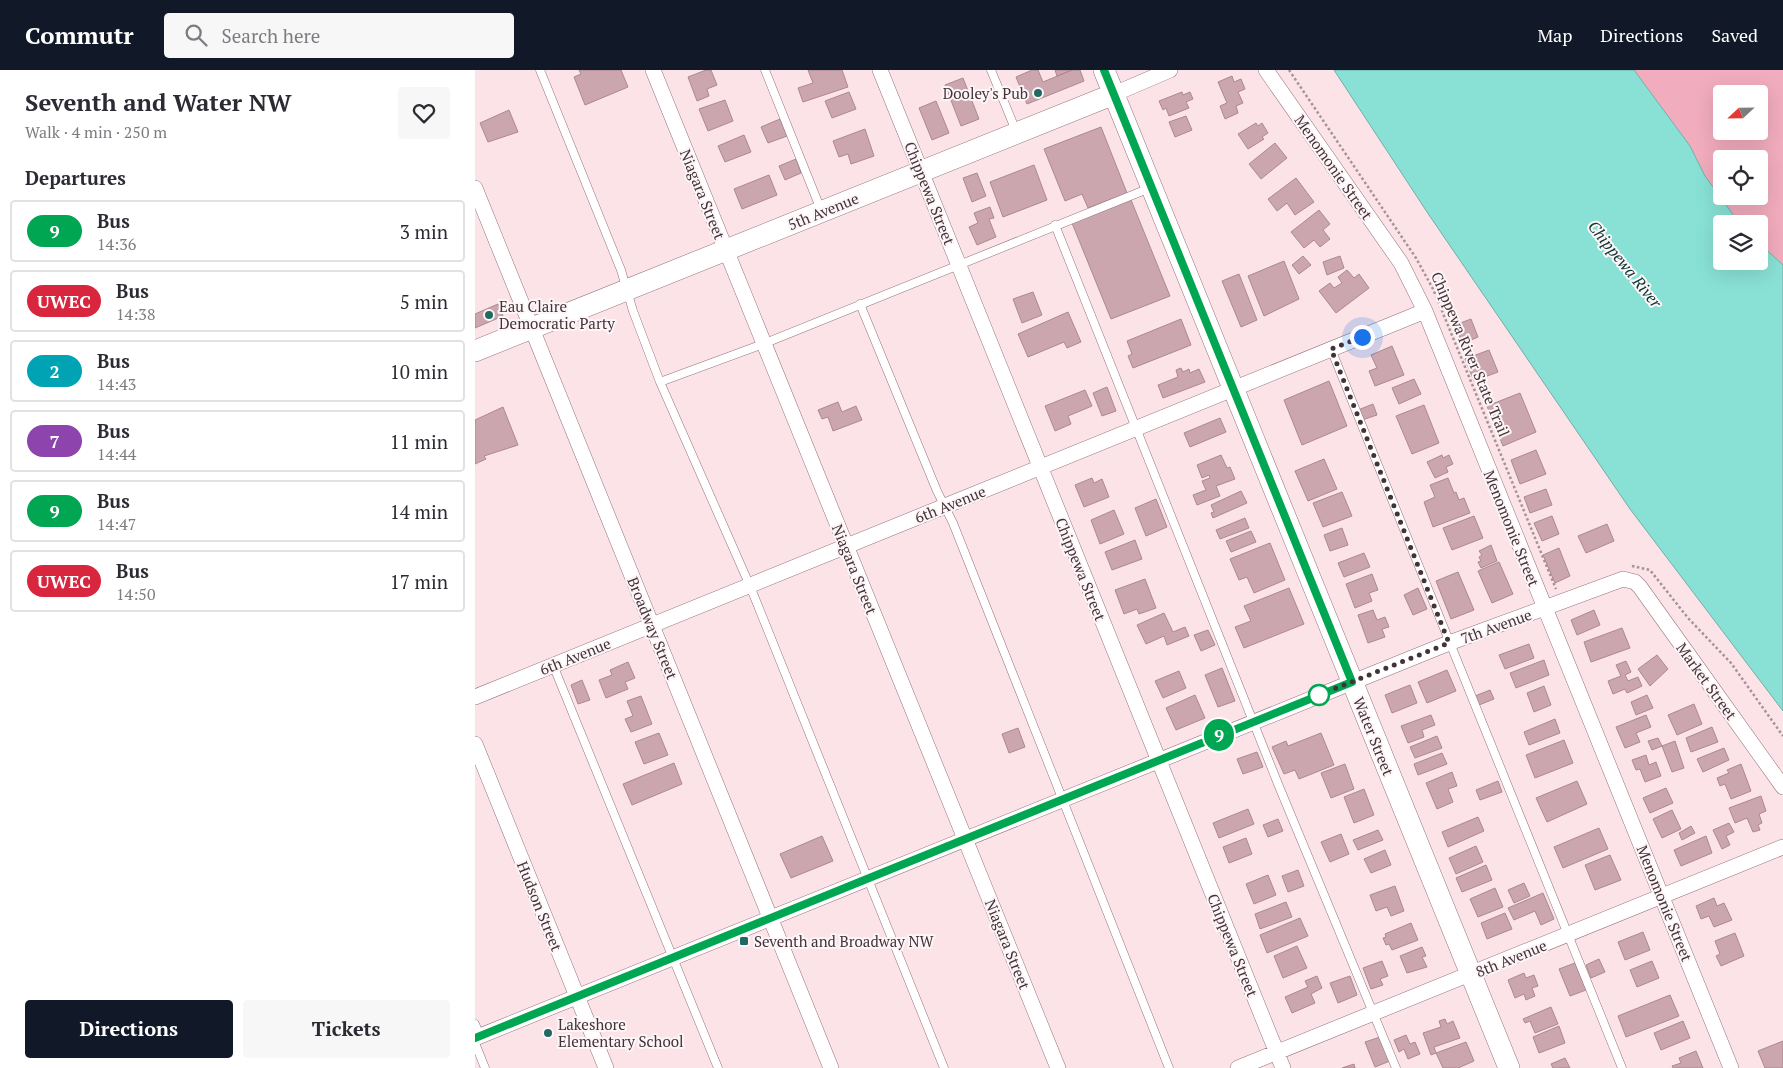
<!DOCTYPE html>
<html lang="en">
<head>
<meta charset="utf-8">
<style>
	:root { --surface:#fff; --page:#f7f7f7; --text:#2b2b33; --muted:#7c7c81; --line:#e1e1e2; --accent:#111827 }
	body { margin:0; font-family:"PT Serif",serif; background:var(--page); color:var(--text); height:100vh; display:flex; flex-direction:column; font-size:19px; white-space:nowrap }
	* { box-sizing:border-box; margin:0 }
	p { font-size:16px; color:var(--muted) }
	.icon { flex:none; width:28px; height:28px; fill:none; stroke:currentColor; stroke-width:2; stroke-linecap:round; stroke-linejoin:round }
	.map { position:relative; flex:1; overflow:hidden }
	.details { display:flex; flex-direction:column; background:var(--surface); width:475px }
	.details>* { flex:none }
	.badge { padding:0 10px; border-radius:16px; font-size:18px; line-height:32px }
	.needle { width:32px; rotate:248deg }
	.buttons { position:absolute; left:1238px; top:15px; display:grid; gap:10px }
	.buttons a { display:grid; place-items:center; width:55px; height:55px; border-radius:5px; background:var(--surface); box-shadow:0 5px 20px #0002; font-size:25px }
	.you { position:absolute; width:25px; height:25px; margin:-12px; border:4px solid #fff; border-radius:50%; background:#1a73e8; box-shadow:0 0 0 8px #1a73e833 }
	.map>.badge { position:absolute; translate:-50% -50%; box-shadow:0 0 0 2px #fff }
	h2 { padding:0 25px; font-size:19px; line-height:45px }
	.round { display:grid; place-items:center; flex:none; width:52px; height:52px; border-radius:5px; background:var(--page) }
	.head { display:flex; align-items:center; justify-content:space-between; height:85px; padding:0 25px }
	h1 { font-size:24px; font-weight:700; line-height:38px }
	.button { display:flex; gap:10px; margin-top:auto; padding:10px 25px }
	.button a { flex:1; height:58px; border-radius:5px; background:var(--accent); color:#fff; font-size:20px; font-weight:700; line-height:58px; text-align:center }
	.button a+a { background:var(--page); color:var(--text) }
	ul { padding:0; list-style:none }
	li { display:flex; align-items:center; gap:15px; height:62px; margin:0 10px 8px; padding:0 15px; border:2px solid var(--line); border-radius:5px }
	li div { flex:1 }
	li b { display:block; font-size:19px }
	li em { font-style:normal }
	li .badge { min-width:55px; font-weight:700; text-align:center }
	header { display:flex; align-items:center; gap:30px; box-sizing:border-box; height:70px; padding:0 25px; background:var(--accent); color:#fff }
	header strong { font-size:24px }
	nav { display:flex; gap:28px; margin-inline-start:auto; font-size:18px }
	.search { width:350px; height:45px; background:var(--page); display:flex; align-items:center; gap:12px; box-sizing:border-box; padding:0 18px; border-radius:5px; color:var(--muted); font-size:19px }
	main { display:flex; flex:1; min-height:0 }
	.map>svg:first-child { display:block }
	.green { fill:#f1acbd; fill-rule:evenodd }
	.water { fill:#89e1d5; stroke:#74ada6 }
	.building { fill:#cca6af; stroke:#ac8890 }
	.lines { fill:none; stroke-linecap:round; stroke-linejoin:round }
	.lane-casing { stroke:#96737c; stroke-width:9 }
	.street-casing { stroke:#96737c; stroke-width:16 }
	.secondary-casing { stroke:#96737c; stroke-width:22 }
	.path { stroke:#a69296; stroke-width:2.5; stroke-dasharray:2.5 2.5; stroke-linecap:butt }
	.lane { stroke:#fff; stroke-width:8 }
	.street { stroke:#fff; stroke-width:15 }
	.secondary { stroke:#fff; stroke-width:21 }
	.line-casing { stroke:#fff; stroke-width:11 }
	.line { stroke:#00a651; stroke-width:8 }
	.walk { stroke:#423337; stroke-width:5; stroke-dasharray:0 9 }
	.poi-dot { fill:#216a62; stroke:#fdf5f7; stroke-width:2 }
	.stop-dot { fill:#fff; stroke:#00a651; stroke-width:2.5 }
	.labels { text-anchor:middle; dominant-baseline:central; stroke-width:4; stroke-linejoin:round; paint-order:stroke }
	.poi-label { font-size:15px; fill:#423337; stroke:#fdf5f7; text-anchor:start }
	.street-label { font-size:15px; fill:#423337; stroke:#fdf5f7 }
	.water-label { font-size:16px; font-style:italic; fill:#07342f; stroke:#fdf5f7 }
</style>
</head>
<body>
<header>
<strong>Commutr</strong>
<div class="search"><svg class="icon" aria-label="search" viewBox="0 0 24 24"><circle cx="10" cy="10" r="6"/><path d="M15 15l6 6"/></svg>Search here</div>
<nav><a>Map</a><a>Directions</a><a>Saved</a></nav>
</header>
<main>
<section class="details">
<div class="head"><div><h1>Seventh and Water NW</h1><p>Walk · 4 min · 250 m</p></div><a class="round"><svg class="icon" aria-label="heart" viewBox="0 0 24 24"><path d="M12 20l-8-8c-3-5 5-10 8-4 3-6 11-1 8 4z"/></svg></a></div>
<h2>Departures</h2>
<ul>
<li><span class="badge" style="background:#00a651;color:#fff">9</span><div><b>Bus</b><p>14:36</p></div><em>3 min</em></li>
<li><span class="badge" style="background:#d7263d;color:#fff">UWEC</span><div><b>Bus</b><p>14:38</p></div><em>5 min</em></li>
<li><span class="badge" style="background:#00a3b4;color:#fff">2</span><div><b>Bus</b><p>14:43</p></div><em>10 min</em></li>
<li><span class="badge" style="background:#8e44ad;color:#fff">7</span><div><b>Bus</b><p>14:44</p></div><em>11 min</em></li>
<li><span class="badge" style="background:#00a651;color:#fff">9</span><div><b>Bus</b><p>14:47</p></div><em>14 min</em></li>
<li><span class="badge" style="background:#d7263d;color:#fff">UWEC</span><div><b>Bus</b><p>14:50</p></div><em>17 min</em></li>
</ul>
<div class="button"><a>Directions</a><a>Tickets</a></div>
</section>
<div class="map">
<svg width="1308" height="998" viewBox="0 0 1308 998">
	<rect width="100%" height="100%" fill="#fbe3e8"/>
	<path class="green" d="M1159 0H1308V195L1284 173V154H1265L1230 106 1215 76ZM1246 24H1284V61H1246ZM1246 89H1284V126H1246Z"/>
	<path class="water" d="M859 0H1159L1215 76 1230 106 1265 154H1246V191H1284V173L1308 195V641L1155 439 954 145Z"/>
	<path class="building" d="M104 0H146L153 17 110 35 99 7 106 4Z
		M231 0H236L242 15 232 19 234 26 222 31 213 7Z
		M333 0H367L373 17 328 32 323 18 338 13Z
		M557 0H563L568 12 597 0H605L609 11 552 34 541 7Z
		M580 0H597L582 6Z
		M757 6 759 12 766 9 770 19 763 22 768 33 761 36 763 43 750 49 745 36 752 33 743 12Z
		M488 8 504 49 486 56 470 15Z
		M374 22 381 39 357 48 350 31Z
		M707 22 708 25 715 22 718 29 711 32 714 38 694 46 691 38 688 40 684 31Z
		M250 30 258 51 233 61 224 39Z
		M461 31 474 63 457 70 444 38Z
		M34 40 43 62 13 72 5 53Z
		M711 46 717 60 700 67 694 52Z
		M305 49 312 66 293 73 286 57Z
		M781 53 783 56 787 53 793 63 787 67 789 69 773 79 763 64Z
		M626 57 652 123 613 138 607 124 590 131 569 79Z
		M390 59 399 86 376 94 373 84 364 87 358 71Z
		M269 65 276 82 250 92 243 76Z
		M800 73 812 88 786 109 774 94Z
		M321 89 326 103 310 110 304 96Z
		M559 95 572 130 528 147 515 112Z
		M502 103 511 126 497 132 488 108Z
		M294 105 302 125 267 139 259 119Z
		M821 108 839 132 820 145 812 133 802 141 793 129Z
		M656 130 695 226 636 249 597 153Z
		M515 137 519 148 514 149 521 167 502 175 494 157 503 153 499 143Z
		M844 140 855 154 848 160 855 169 845 177 839 170 829 178 816 162Z
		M828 186 836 195 824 204 817 195Z
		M865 186 869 198 852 205 848 192Z
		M809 191 824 229 789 246 773 206Z
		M872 200 879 208 884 204 894 218 861 243 844 221 855 213 859 218 867 213 863 207Z
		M764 204 782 250 766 257 747 211Z
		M558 222 567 245 547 253 538 229Z
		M23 234 28 246 0 258V244Z
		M593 242 606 272 592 278 589 272 553 287 543 264Z
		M706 249 716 275 658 298 653 286 657 284 652 271Z
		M996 249 1003 267 987 274 980 255Z
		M917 276 929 305 900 316 894 301 902 298 896 285Z
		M1014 280 1023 302 999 311 990 289Z
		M706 298 708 302 714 299 715 303 724 299 730 312 688 328 683 315 703 307 701 300Z
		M939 309 946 324 924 334 917 318Z
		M854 311 872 356 827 375 809 330Z
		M632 317 641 341 627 346 618 323Z
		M610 320 617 336 593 346 596 354 580 361 570 336Z
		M1045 323 1061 362 1028 376 1012 336Z
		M363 332 367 342 381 336 387 350 358 361 353 347 347 349 343 340Z
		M898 334 902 345 887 350 883 340Z
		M949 335 964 373 937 384 921 346Z
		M28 337 43 375 9 386 11 389 0 394V350Z
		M745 348 751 362 715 377 709 363Z
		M1061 380 1071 404 1045 414 1036 390Z
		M746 385 752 398 755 397 760 409 741 416 745 426 722 435 718 425 731 420 727 411 735 408 734 405 727 408 722 395Z
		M967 385 968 388 974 385 978 394 971 397 973 402 960 408 952 392Z
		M849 389 862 419 833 431 820 401Z
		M617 408 619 413 627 409 634 427 609 437 600 415Z
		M973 408 979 423 981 422 984 430 989 428 995 443 958 457 949 432 960 427 955 415Z
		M1071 419 1077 435 1055 443 1049 427Z
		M766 421 772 433 738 448 736 443 739 442 736 435Z
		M867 422 877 446 848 457 838 433Z
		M681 429 692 457 671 466 660 438Z
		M639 440 649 464 625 474 616 450Z
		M999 446 1008 468 977 480 968 458Z
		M1077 446 1084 464 1067 471 1059 453Z
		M770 448 774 458 745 469 741 460Z
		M1132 454 1139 471 1111 483 1103 466Z
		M867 458 873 475 855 481 849 465Z
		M776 461 781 472 756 482 751 471Z
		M660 470 667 489 637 500 630 482Z
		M795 473 810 510 779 523 772 507 764 510 755 489Z
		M1016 475 1022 491 1006 498 1003 492 1006 491 1004 487 1007 485 1004 481Z
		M1084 478 1095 506 1080 513 1068 485Z
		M889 483 895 497 869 507 863 493Z
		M1024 492 1038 524 1017 533 1003 501Z
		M983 502 999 540 976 549 961 511Z
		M897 504 903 520 894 523 897 531 880 538 871 514Z
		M670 509 681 538 664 544 662 539 649 544 640 520Z
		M814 518 829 554 769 578 760 557 776 551 769 536Z
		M943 518 952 539 938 545 929 525Z
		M898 540 902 550 910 547 914 557 907 559 910 567 893 573 883 545Z
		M1119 540 1125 555 1102 565 1096 550Z
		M689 543 698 562 710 557 714 566 692 575 689 566 671 574 662 555Z
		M1147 558 1155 578 1116 592 1109 572Z
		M733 560 740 575 726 581 719 565Z
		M1054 574 1059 588 1030 599 1024 585Z
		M1182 585 1193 599 1175 616 1163 599Z
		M1069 590 1074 605 1041 618 1035 603Z
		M1151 591 1156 602 1150 605 1153 611 1163 607 1167 616 1152 623 1150 619 1138 624 1133 611 1146 606 1141 595Z
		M153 592 160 608 150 612 153 619 131 628 124 610 137 605 135 600Z
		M747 598 760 631 743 637 730 605Z
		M972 600 981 621 952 633 943 612Z
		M704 601 711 618 688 628 680 611Z
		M107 610 115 630 103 634 96 615Z
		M935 615 942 633 917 643 910 625Z
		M1069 616 1076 635 1059 642 1052 623Z
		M1015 620 1019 629 1004 635 1000 626Z
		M720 625 730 648 701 660 691 638Z
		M1172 625 1178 638 1161 645 1156 632Z
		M166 626 177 654 156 662 150 649 158 646 152 631Z
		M1219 634 1227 654 1202 665 1193 645Z
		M956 645 960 655 947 660 949 667 933 673 926 656Z
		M1171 645 1176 657 1161 663 1165 672 1150 678 1141 657Z
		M1080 649 1085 663 1054 675 1049 662Z
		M1237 657 1243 672 1216 682 1211 668Z
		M543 658 550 677 534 683 527 664Z
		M184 663 193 685 169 694 160 672Z
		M846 663 859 695 824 709 820 700 809 704 797 677 811 671 813 676Z
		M962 666 967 678 940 688 935 677Z
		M1183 668 1187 676 1177 680 1173 671Z
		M1089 670 1098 693 1060 708 1051 685Z
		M1200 671 1209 698 1197 702 1187 676Z
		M1249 678 1254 690 1228 702 1222 689Z
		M782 682 788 697 768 704 762 689Z
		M967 683 972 694 943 705 939 694Z
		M1171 685 1174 695 1181 692 1186 706 1170 712 1165 699 1161 700 1157 690Z
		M199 693 207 714 157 735 148 714Z
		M870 694 879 719 856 728 846 703Z
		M1266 694 1276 721 1256 729 1250 714 1245 716 1242 708 1254 703 1252 700Z
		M977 702 982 716 973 719 978 732 962 739 951 713Z
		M1023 711 1027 722 1005 730 1001 720Z
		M1102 711 1112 734 1072 752 1061 728Z
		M1191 718 1198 733 1175 743 1168 728Z
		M889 719 899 745 879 753 869 727Z
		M1286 726 1291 741 1284 744 1287 753 1283 755 1285 760 1278 762 1272 748 1260 753 1254 738Z
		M773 739 779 754 744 768 738 753Z
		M1197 740 1206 759 1187 768 1178 749Z
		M1003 747 1009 761 973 777 967 762Z
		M803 749 808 761 793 767 788 755Z
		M1254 753 1259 762 1251 766 1255 775 1247 779 1238 760Z
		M1216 756 1220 763 1207 770 1204 763Z
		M1124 758 1133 779 1088 798 1079 777Z
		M903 760 908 770 883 780 878 770Z
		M866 764 874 784 855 792 846 772Z
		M347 766 358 791 316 808 305 784Z
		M1231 766 1237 783 1206 796 1199 780Z
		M771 768 777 784 754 793 748 777Z
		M1001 776 1008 792 981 804 974 788Z
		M910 780 916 795 896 803 889 789Z
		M1135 785 1146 810 1120 820 1110 795Z
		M1011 795 1017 810 987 822 981 808Z
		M823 800 829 816 813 822 807 806Z
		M793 805 801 825 779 834 771 814Z
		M1049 813 1055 826 1039 833 1033 820Z
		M920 816 929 841 916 846 912 837 901 841 895 825Z
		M1020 818 1028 837 1003 847 995 829Z
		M1068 823 1079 849 1066 855 1060 841 1039 850 1033 838Z
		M1239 828 1242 836 1249 833 1257 850 1239 857 1234 846 1226 849 1221 836Z
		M811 832 817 847 785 859 780 844Z
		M1030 843 1037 859 1012 869 1006 853Z
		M825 848 833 866 792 883 785 865Z
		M936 853 943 870 917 880 914 874 911 875 908 868 911 867 910 864Z
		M1168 862 1175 880 1150 890 1143 872Z
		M1260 863 1269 886 1246 896 1241 886 1245 884 1240 871Z
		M822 876 832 898 808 908 799 886Z
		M947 877 951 886 947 887 952 897 932 903 925 886Z
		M1124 889 1130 902 1116 908 1111 895Z
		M907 891 913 906 905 909 908 915 896 919 888 898Z
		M1177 891 1184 908 1162 917 1155 900Z
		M1100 893 1111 920 1095 926 1084 899Z
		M1049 903 1051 908 1059 905 1063 916 1057 918 1060 926 1051 930 1049 924 1040 928 1033 910Z
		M842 906 847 918 836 924 840 933 817 943 810 927 833 917 830 911Z
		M875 906 882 925 863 933 855 913Z
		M1195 925 1204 946 1151 967 1143 946Z
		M1076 937 1083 954 1060 963 1055 951 1050 953 1048 949Z
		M970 949 972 954 978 951 985 968 959 977 961 983 956 985 948 963 966 957 964 951Z
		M1208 951 1215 968 1186 980 1179 963Z
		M1084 956 1090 973 1064 983 1058 967Z
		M931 965 935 974 940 972 945 984 933 989 929 979 924 982 919 970Z
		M905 967 915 991 900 997 890 972Z
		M1308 971V998H1290L1283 981Z
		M991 972 999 991 983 998H968L961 983Z
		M1221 981 1228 998H1198L1197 996 1206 993 1204 988Z
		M1090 988 1095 998H1078L1076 994Z
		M879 994 880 998H867Z"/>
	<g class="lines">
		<defs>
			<path id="lane" d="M65 0 146 200 158 241 185 312
				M290 0 346 140
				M516 0 541 61
				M580 155 803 714 921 998
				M385 234 462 421 478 453 694 998
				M856 279 1147 998
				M78 595 243 998
				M0 954 5 966
				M0 973 10 998
				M469 998 275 516 185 312 288 274 675 118"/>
			<path id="street" d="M178 0 583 998
				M405 0 808 998
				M791 0 926 193 950 241 1256 998
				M639 24 695 0
				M0 118 356 998
				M0 627C316 496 634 372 950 241
				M0 674 131 998
				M0 968 858 620 974 573 1148 509 1160 512 1165 517 1308 717
				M763 998 1308 777"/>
			<path id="secondary" d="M629 0 1034 998
				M0 281 639 24"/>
		</defs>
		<use href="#lane" class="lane-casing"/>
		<use href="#street" class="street-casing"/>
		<use href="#secondary" class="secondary-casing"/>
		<path class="path" d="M814 0 941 188 958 219 1081 519
			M1157 496 1175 500 1213 548 1256 593 1308 666"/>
		<use href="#lane" class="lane"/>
		<use href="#street" class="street"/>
		<use href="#secondary" class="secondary"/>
	</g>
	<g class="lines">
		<defs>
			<path id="line" d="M0 968 877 612 629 0"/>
		</defs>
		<use href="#line" class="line-casing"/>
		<use href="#line" class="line"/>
		<path class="walk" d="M844 625 974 573 856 279 887 267"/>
	</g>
	<g class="poi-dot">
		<circle cx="563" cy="23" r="5"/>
		<circle cx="14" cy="245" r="5"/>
		<rect x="264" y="866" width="10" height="10" rx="2.5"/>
		<circle cx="73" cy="963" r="5"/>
	</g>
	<circle class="stop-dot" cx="844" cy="625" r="10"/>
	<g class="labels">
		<g class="poi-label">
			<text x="553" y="23" text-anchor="end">Dooley's Pub</text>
			<text x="24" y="236">Eau Claire<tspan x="24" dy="17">Democratic Party</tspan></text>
			<text x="279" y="871">Seventh and Broadway NW</text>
			<text x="83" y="954">Lakeshore<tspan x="83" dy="17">Elementary School</tspan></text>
		</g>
		<g class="street-label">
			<text transform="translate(859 97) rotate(55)">Menomonie Street</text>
			<text transform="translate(455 123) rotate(68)">Chippewa Street</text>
			<text transform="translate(228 124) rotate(68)">Niagara Street</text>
			<text transform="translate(348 141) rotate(-22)">5th Avenue</text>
			<text transform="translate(996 284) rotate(67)">Chippewa River State Trail</text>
			<text transform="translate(475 434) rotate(-22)">6th Avenue</text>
			<text transform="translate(1037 458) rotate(68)">Menomonie Street</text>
			<text transform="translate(380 499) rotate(68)">Niagara Street</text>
			<text transform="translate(606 499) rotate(68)">Chippewa Street</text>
			<text transform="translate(1021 556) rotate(-20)">7th Avenue</text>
			<text transform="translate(178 558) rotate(68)">Broadway Street</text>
			<text transform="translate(100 586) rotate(-22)">6th Avenue</text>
			<text transform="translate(1232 611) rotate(54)">Market Street</text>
			<text transform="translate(899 666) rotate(68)">Water Street</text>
			<text transform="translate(1190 833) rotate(68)">Menomonie Street</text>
			<text transform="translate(65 836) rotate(68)">Hudson Street</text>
			<text transform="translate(533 874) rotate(68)">Niagara Street</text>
			<text transform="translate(758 875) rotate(68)">Chippewa Street</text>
			<text transform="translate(1036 888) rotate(-22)">8th Avenue</text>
		</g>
		<g class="water-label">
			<text transform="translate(1150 194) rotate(51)">Chippewa River</text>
		</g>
	</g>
</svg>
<div class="buttons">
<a><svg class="needle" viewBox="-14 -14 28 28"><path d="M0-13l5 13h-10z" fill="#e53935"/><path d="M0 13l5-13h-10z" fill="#7c7c81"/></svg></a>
<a><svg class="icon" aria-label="locate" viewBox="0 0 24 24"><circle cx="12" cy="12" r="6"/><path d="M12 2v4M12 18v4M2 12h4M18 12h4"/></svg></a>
<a><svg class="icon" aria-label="layers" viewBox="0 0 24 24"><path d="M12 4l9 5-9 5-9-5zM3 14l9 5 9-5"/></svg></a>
</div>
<div class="you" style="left:887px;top:267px"></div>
<b class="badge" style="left:744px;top:665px;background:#00a651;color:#fff">9</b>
</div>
</main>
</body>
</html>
